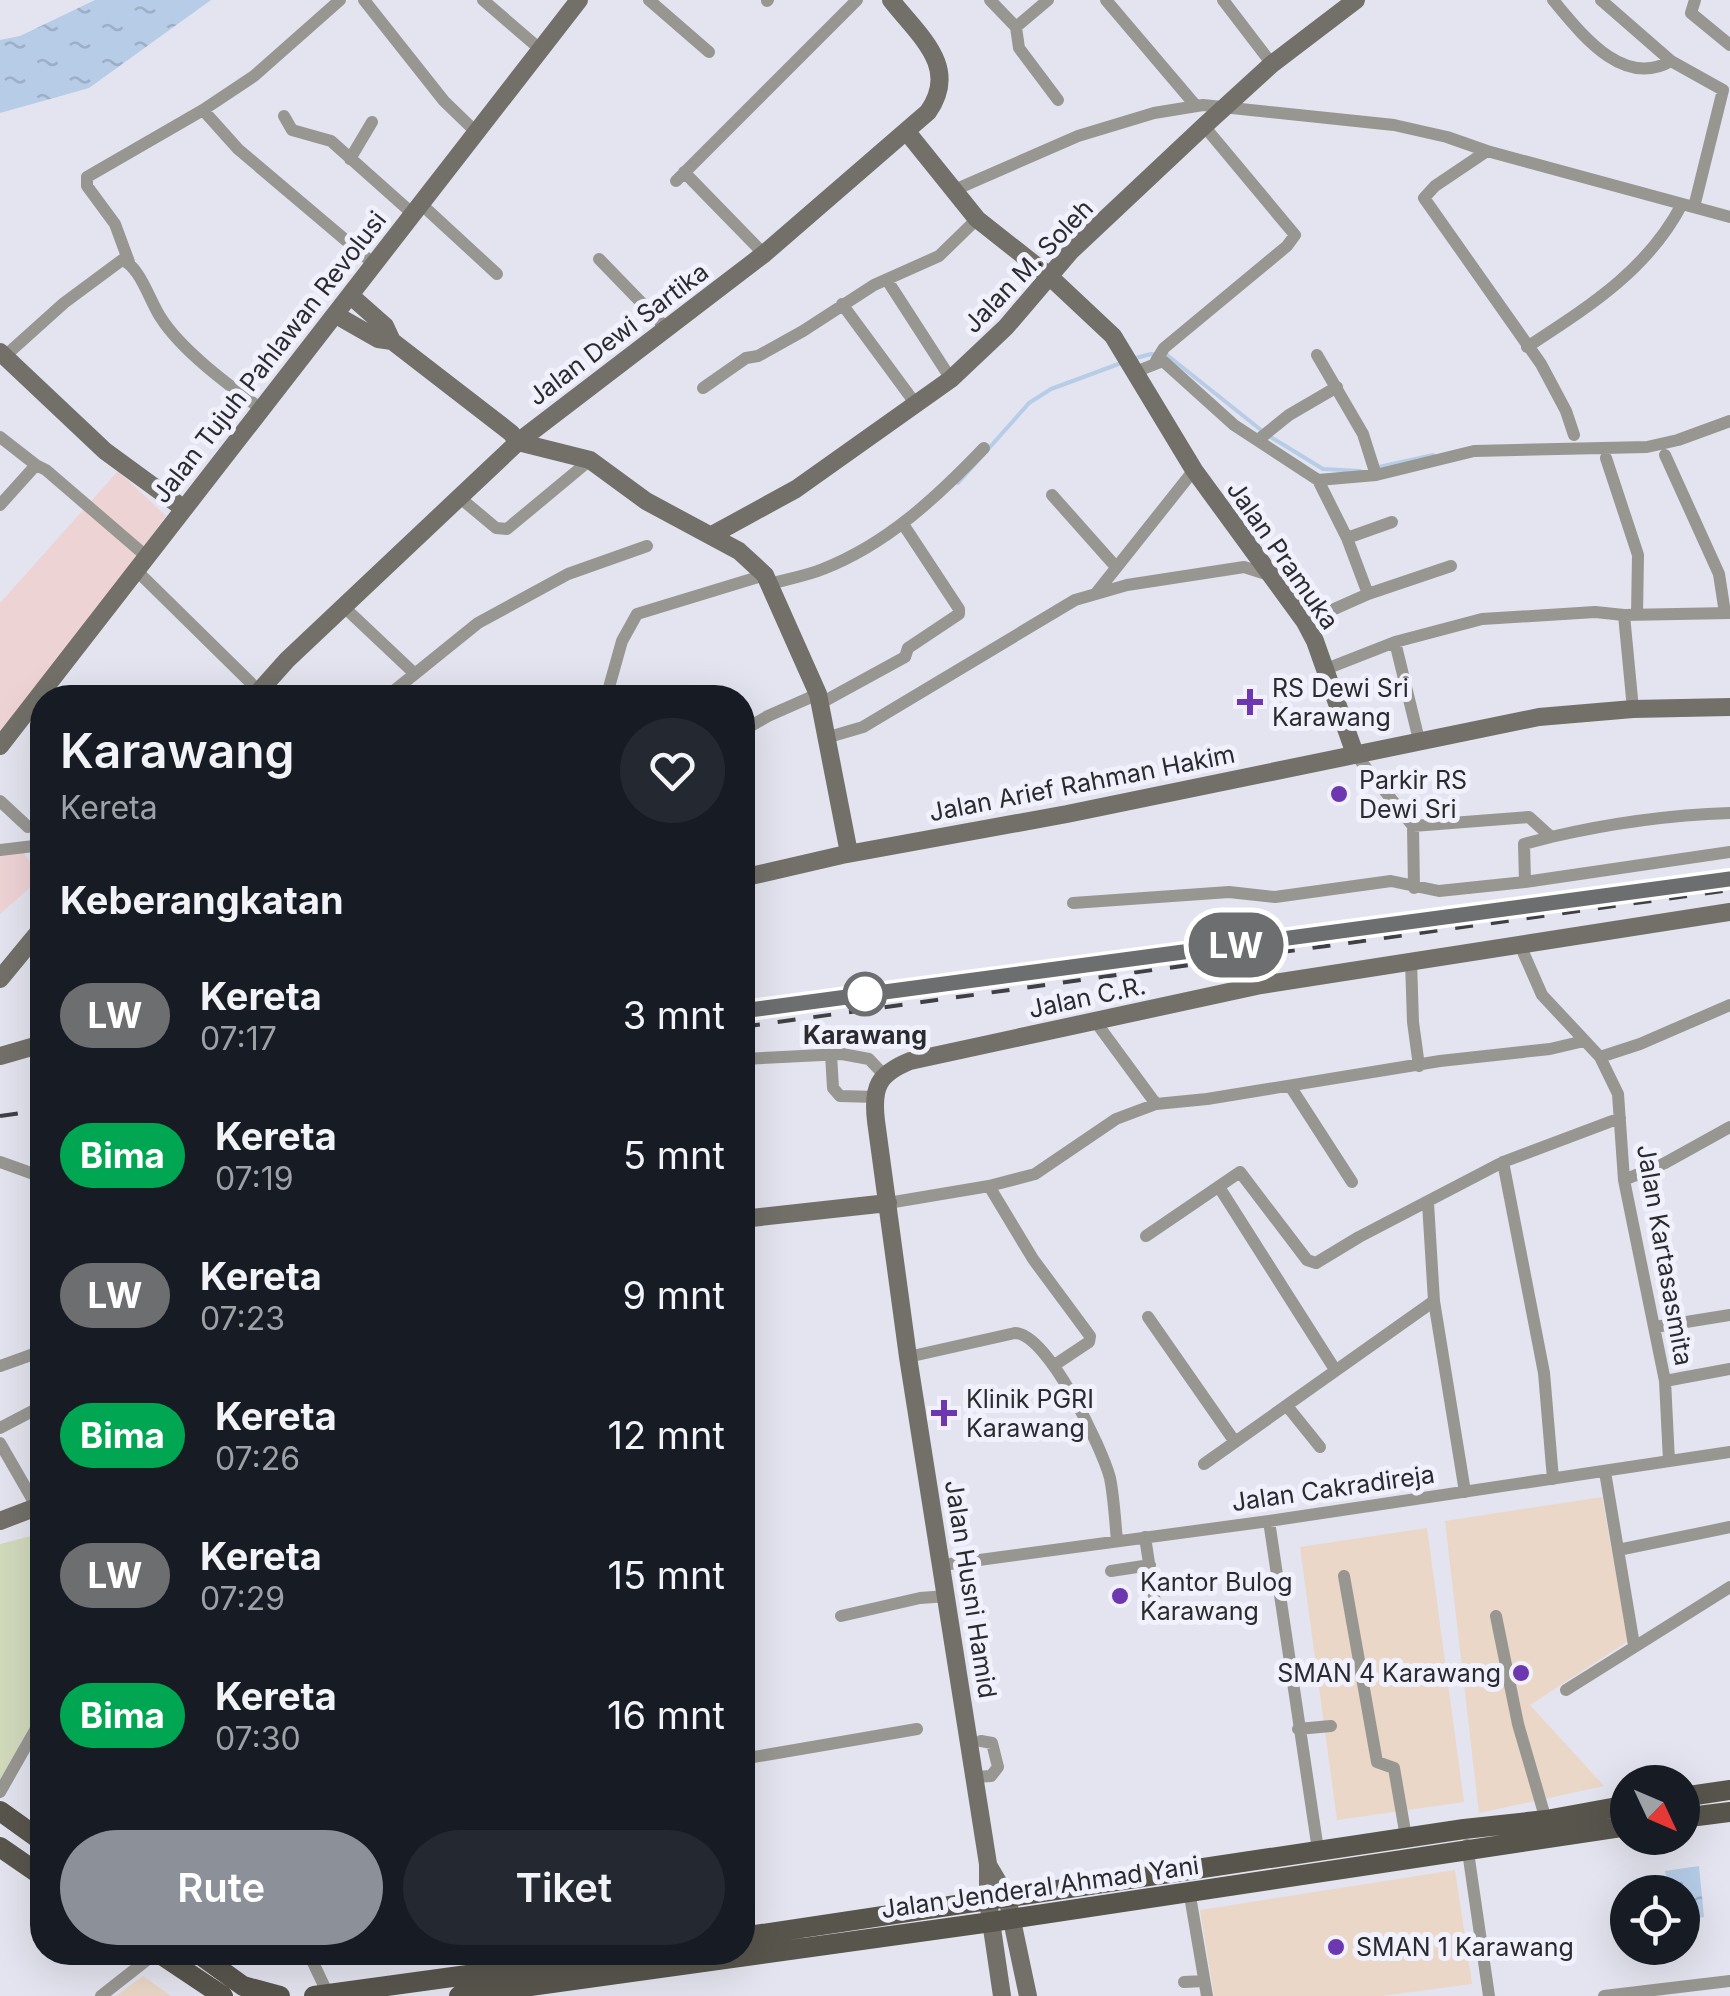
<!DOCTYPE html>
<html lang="id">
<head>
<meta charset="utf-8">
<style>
	:root { --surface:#171b24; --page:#242831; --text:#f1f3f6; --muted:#9ea1a6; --accent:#8c9099 }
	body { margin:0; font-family:Inter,sans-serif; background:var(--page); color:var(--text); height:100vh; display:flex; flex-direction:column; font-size:38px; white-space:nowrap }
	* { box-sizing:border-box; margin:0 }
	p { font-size:32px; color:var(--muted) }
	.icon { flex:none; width:55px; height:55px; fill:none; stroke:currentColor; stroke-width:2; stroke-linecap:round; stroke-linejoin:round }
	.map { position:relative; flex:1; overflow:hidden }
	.sheet { position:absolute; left:30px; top:685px; width:725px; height:1280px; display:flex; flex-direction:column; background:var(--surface); border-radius:40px; box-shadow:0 10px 40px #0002 }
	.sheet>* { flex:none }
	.badge { padding:0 20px; border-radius:32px; font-size:35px; line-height:65px }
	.needle { width:65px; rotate:134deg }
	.tools { position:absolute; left:1610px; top:1765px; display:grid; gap:20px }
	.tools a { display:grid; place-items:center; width:90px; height:90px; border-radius:50%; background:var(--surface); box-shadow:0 10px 40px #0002; font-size:50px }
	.map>.badge { position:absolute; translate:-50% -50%; box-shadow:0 0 0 5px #fff }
	h2 { padding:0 30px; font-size:38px; line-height:90px }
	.round { display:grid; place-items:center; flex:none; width:105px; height:105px; border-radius:52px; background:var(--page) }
	.head { display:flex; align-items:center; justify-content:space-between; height:170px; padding:0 30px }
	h1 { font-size:48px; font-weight:600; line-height:75px }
	.button { display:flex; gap:20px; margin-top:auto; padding:20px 30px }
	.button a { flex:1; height:115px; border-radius:60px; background:var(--accent); color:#fff; font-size:40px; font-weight:600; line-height:115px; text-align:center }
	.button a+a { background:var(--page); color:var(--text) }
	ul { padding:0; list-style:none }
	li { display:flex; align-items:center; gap:30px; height:140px; padding:0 30px }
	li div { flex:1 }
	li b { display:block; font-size:38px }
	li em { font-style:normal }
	li .badge { min-width:110px; font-weight:700; text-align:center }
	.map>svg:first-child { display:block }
	.commercial { fill:#eed3d5 }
	.education { fill:#ead7c7 }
	.pitch { fill:#d2dabc }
	.water { fill:url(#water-ripples) }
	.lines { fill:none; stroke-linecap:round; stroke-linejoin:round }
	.stream { stroke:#b6cce7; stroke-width:4 }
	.street { stroke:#979691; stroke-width:12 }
	.secondary { stroke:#727069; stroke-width:18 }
	.primary { stroke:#58554d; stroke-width:20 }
	.rail { stroke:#3f3f44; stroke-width:4; stroke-dasharray:18 18; stroke-linecap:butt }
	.line-casing { stroke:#fff; stroke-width:22 }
	.line { stroke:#6d6e70; stroke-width:15 }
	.poi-dot { fill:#6d38af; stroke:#f0f1fc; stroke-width:4 }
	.stop-dot { fill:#fff; stroke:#6d6e70; stroke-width:5 }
	.labels { text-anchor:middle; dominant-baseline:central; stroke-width:10; stroke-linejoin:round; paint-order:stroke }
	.street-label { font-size:25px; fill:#2b2b2f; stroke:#f0f1fc }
	.poi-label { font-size:25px; fill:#2b2b2f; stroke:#f0f1fc; text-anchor:start }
	.stop-label { font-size:25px; font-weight:bold; fill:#2b2b2f; stroke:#f0f1fc }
</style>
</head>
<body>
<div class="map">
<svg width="1730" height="1996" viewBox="0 0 1730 1996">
	<defs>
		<pattern id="water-ripples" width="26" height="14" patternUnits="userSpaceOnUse" patternTransform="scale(2.5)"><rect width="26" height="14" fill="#b6cce7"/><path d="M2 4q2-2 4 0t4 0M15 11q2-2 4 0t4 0" fill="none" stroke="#9dafc6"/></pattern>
	</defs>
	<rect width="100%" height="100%" fill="#e3e4ef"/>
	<path class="commercial" d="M118 471 166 516 0 743V603Z
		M23 852 41 878 0 914V854Z"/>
	<path class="education" d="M1602 1497 1628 1641 1530 1705 1604 1786 1479 1813 1445 1521Z
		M1427 1528 1464 1802 1337 1820 1300 1547Z
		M1455 1870 1472 1984 1382 1996H1214L1200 1910Z
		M143 1976 171 1996H116Z"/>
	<path class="pitch" d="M31 1536 42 1547V1705L0 1780V1544Z"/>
	<path class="water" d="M95 0H211L89 88 0 113V40L20 36Z
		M1699 1866 1704 1917 1683 1921 1682 1892H1669L1665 1871Z"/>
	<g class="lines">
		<path class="stream" d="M1132 359 1151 354 1167 355 1261 430
			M1269 436 1323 469 1360 471
			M1379 467 1433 455
			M958 483 1029 403 1051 389 1124 362"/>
		<path class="street" d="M364 0 444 101 476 132
			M483 0 541 50
			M649 0 709 52
			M990 0 1016 27 1019 48 1058 100
			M1106 0 1196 106
			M1223 0 1272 64
			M1553 0C1580 32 1622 89 1671 61L1723 90 1694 207
			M1601 0 1671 61
			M1695 0 1691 13 1730 45
			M767 1 768 0
			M1016 27 1048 0
			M203 110 238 149 375 265
			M284 116 292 130 331 141 413 214
			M1487 151 1435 186 1424 198 1541 364 1566 411 1574 435
			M350 159 372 122
			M684 172 764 254
			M676 181 857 0
			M952 191 1078 136 1154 113 1203 105 1394 125 1447 137 1487 151 1730 217
			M421 204 497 274
			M599 259 666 328
			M129 262 115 224 87 186V177L203 110 254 76 340 0
			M887 280 951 379
			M842 304 915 403
			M1527 347C1588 307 1648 270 1682 204
			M1317 355 1363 434 1376 475
			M5 356 64 303 122 260C140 266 150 302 161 318 182 351 230 386 261 409
			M1156 361 1164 348 1287 246 1295 235 1204 126
			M1135 372 1163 361 1234 425 1318 480 1376 475 1474 451 1647 447 1678 440 1730 421
			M703 388 746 358 758 356 803 331 874 285 939 256 977 219
			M0 437 36 465 0 505
			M1258 440 1289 415 1337 387
			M1665 455 1719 574 1725 613
			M1606 458 1638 555 1637 615
			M36 465 46 470 146 556
			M1318 480 1347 538 1368 594
			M1052 495 1116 567
			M459 497 496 528 507 529 590 460
			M1347 538 1392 522
			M136 570 258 690
			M770 584C787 579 806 576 823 569 887 544 937 497 984 448
			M1097 592 1194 470
			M344 607 415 674
			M1624 615 1633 709
			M1305 622 1368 594 1451 566
			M1395 642 1419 740
			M1326 669 1395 642 1482 619 1595 612 1624 615 1730 613
			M385 698 478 623 568 574 647 546
			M606 698 622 641 637 614 765 575
			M821 703 905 657 908 648 959 614V609L903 524
			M742 731 768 716 818 694
			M829 737 863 727 1075 600 1127 585 1244 567 1269 575
			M1355 754 1413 826 1529 817 1551 837C1611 823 1669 815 1730 813
			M0 801 28 827
			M1413 826 1414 888
			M0 850 42 845
			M1525 882 1730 852
			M1073 903 1229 892 1275 897 1391 881 1439 891 1525 882 1524 844 1551 837
			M1520 945 1542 995 1600 1057 1618 1094 1624 1180 1665 1381 1669 1461
			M1411 961 1413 1022 1419 1066
			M1095 1021 1156 1104
			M831 1054 833 1088 840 1096 876 1097
			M1600 1057 1640 1044 1730 1005
			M742 1059 842 1054 869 1059 884 1075
			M1290 1086 1352 1182
			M0 1162 42 1177
			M1503 1162 1544 1373 1553 1479
			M1624 1180 1665 1163 1730 1127
			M989 1186 1033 1259 1090 1336 1089 1342 1056 1364
			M1219 1187 1334 1368
			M888 1203 989 1186 1035 1174 1116 1119 1156 1104 1207 1099 1440 1061 1550 1049 1584 1041
			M1428 1203 1434 1301 1465 1492
			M38 1227H42
			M1146 1236 1240 1172 1307 1260 1316 1263 1359 1237 1503 1162 1620 1118
			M1148 1317 1235 1442
			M1655 1327 1730 1315
			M908 1357 1015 1333C1048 1334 1102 1448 1110 1478 1114 1498 1115 1520 1117 1541
			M0 1366 42 1351
			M1665 1381 1730 1369
			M1287 1406 1320 1447
			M0 1428 42 1406
			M0 1443 42 1516
			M1204 1464 1434 1301
			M1605 1472 1634 1645
			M1269 1521 1318 1850
			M1145 1537 1157 1616
			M1618 1550 1730 1527
			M942 1565 1269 1521 1730 1452
			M1111 1571 1150 1565
			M1344 1576 1377 1762 1394 1768 1406 1837
			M841 1616 920 1598 948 1596
			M1496 1616 1518 1724 1546 1820
			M1566 1690 1730 1587
			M1298 1729 1331 1726
			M742 1759 917 1729
			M975 1777 991 1776 998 1767 992 1743 981 1741
			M0 1792 42 1718
			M1467 1845 1489 1996
			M1189 1890 1207 1996
			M308 1952 328 1994
			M1184 1982 1204 1981
			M101 1996 157 1952
			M1604 1996 1730 1981"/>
		<path class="secondary" d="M907 132 977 219 1048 275 1113 336 1194 470 1305 622 1315 641 1355 754
			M351 296 385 326 392 341 511 433 518 442 590 460 646 501 739 551 765 575 818 694 849 853
			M336 315 378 339 392 341
			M0 352 105 451 183 508
			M712 535 796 489 951 379 1006 327 1071 251 1204 126 1272 64 1356 0
			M253 698 287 660 518 442 764 254 928 112C960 67 919 36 891 0
			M0 746 579 0
			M742 878 842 855 1067 814 1539 717 1633 709 1730 707
			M0 979 42 928
			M0 1056 42 1044
			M742 1219 888 1203
			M0 1521 42 1505
			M988 1865 1007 1897 1028 1996
			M1002 1996 988 1901V1864L908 1357 876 1121C872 1087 878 1074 910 1061L1261 985 1730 912"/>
		<path class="primary" d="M1682 1797 1730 1790
			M0 1811 42 1841
			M1682 1818 1730 1812
			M0 1847 42 1876
			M742 1937 1464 1829 1546 1820 1628 1805
			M157 1952 223 1996
			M196 1952 243 1986 280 1996
			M314 1996 636 1952
			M459 1996 991 1922 1628 1826"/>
		<path class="rail" d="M742 1011 952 983
			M742 1027 1730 890
			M0 1116 42 1110"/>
	</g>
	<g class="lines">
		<defs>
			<path id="line" d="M742 1011 1730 879"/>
		</defs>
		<use href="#line" class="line-casing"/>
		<use href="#line" class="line"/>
	</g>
	<g class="poi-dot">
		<path d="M1245 687h10v10h10v10h-10v10h-10v-10h-10v-10h10z"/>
		<circle cx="1339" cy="794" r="10"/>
		<path d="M939 1398h10v10h10v10h-10v10h-10v-10h-10v-10h10z"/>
		<circle cx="1120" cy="1596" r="10"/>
		<circle cx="1521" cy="1673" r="10"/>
		<circle cx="1336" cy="1947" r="10"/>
	</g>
	<circle class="stop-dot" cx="865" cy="994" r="20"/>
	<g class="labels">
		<g class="street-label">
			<text transform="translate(1028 266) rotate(-46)">Jalan M. Soleh</text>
			<text transform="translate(618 334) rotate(-37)">Jalan Dewi Sartika</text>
			<text transform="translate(269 357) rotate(-52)">Jalan Tujuh Pahlawan Revolusi</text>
			<text transform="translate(1283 555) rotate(55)">Jalan Pramuka</text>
			<text transform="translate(1082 783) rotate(-11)">Jalan Arief Rahman Hakim</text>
			<text transform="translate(1087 997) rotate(-12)">Jalan C.R.</text>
			<text transform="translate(1665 1255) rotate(80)">Jalan Kartasasmita</text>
			<text transform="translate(1333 1488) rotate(-8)">Jalan Cakradireja</text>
			<text transform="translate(971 1589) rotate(81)">Jalan Husni Hamid</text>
			<text transform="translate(1040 1887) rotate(-8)">Jalan Jenderal Ahmad Yani</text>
		</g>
		<g class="poi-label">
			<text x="1272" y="688">RS Dewi Sri<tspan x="1272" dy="29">Karawang</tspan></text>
			<text x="1359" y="780">Parkir RS<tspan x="1359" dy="29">Dewi Sri</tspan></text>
			<text x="966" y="1399">Klinik PGRI<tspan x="966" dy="29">Karawang</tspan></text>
			<text x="1140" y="1582">Kantor Bulog<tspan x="1140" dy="29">Karawang</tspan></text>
			<text x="1501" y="1673" text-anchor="end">SMAN 4 Karawang</text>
			<text x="1356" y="1947">SMAN 1 Karawang</text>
		</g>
		<g class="stop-label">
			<text x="865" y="1035">Karawang</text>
		</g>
	</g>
</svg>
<div class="tools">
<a><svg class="needle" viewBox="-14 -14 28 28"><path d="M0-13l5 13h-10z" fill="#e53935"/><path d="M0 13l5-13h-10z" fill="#9ea1a6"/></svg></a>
<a><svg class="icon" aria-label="locate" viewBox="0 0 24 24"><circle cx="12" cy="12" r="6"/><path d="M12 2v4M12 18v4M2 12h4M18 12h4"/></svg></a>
</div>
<b class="badge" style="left:1236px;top:945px;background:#6d6e70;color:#fff">LW</b>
<section class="sheet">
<div class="head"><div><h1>Karawang</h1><p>Kereta</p></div><a class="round"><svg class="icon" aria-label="heart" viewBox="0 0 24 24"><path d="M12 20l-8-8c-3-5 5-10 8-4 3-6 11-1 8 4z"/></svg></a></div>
<h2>Keberangkatan</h2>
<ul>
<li><span class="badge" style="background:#6d6e70;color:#fff">LW</span><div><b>Kereta</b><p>07:17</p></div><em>3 mnt</em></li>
<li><span class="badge" style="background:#00a651;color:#fff">Bima</span><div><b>Kereta</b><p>07:19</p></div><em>5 mnt</em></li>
<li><span class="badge" style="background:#6d6e70;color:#fff">LW</span><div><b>Kereta</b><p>07:23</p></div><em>9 mnt</em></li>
<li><span class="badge" style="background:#00a651;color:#fff">Bima</span><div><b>Kereta</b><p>07:26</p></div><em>12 mnt</em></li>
<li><span class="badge" style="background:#6d6e70;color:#fff">LW</span><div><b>Kereta</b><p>07:29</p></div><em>15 mnt</em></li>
<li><span class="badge" style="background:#00a651;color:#fff">Bima</span><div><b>Kereta</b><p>07:30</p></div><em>16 mnt</em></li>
</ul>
<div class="button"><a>Rute</a><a>Tiket</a></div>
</section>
</div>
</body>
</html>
